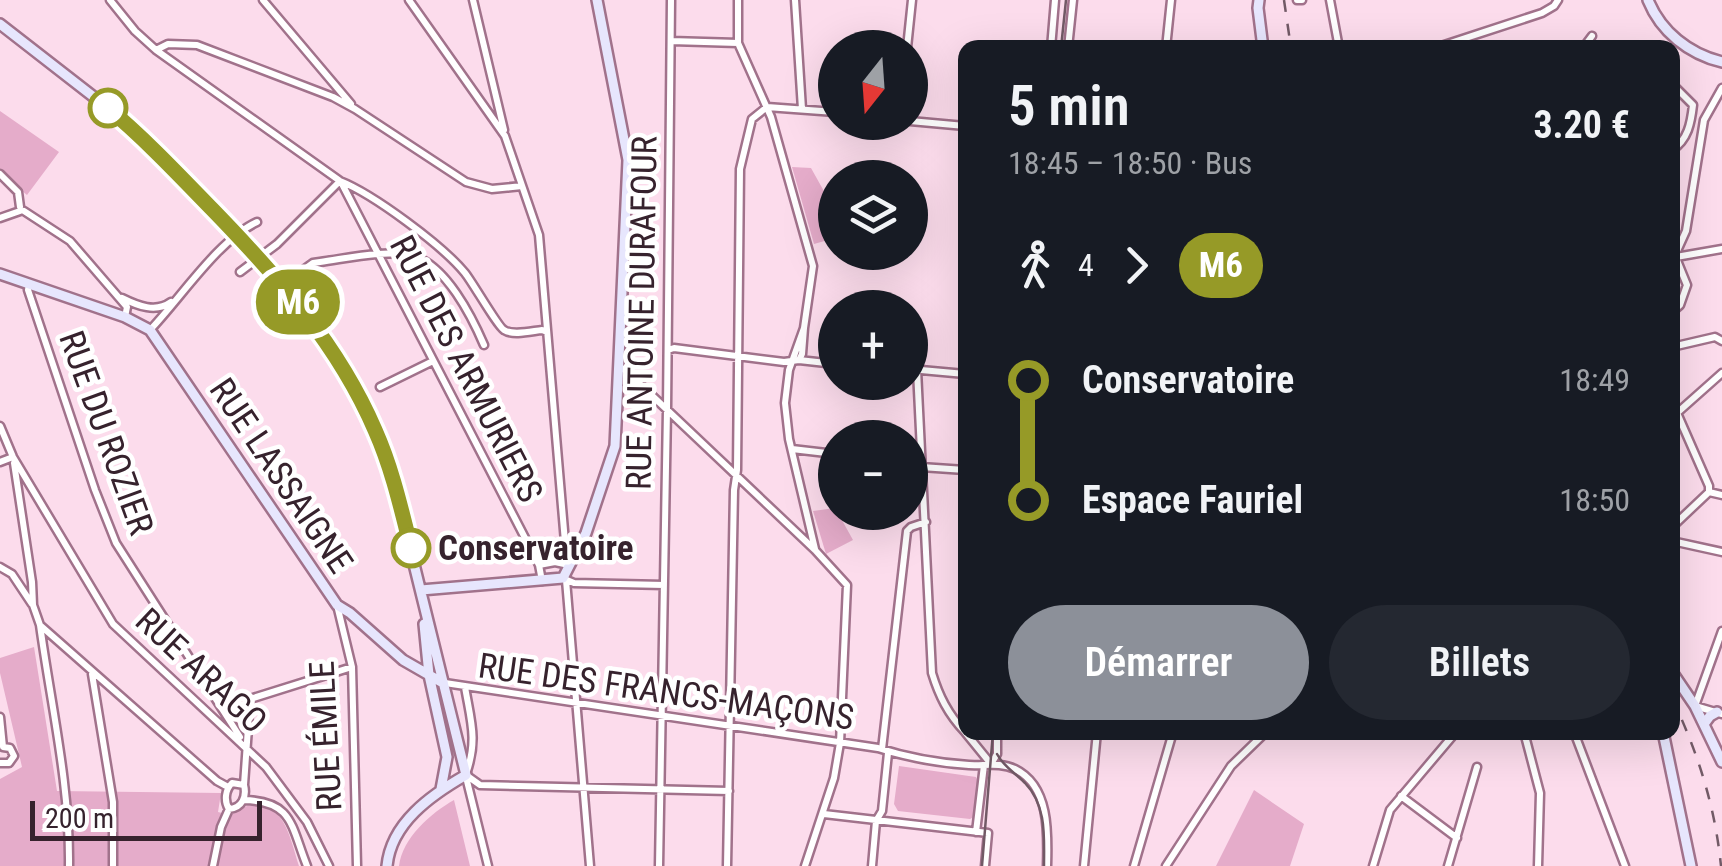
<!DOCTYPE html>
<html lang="fr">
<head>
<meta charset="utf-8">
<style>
	:root { --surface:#171b24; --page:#242831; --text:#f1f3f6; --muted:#9ea1a6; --accent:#8c9099 }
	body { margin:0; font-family:"Roboto Condensed",sans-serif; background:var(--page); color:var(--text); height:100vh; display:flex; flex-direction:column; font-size:38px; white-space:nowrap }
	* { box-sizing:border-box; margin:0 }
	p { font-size:32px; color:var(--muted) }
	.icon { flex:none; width:55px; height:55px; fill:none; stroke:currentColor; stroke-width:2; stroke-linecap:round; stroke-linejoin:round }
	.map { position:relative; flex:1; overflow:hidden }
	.panel { position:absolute; left:958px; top:40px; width:722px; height:700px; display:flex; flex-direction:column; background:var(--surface); border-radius:20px; box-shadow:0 10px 40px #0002 }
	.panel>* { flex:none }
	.badge { padding:0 20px; border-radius:32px; font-size:35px; line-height:65px }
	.needle { width:65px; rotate:197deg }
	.buttons { position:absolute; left:818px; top:30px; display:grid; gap:20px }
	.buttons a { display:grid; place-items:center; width:110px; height:110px; border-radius:50%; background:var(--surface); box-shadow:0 10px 40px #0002; font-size:50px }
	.scale { position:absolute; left:30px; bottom:25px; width:232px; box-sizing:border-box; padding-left:10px; border:5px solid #36222d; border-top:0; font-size:28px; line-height:35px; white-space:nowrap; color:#36222d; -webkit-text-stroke:8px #fff; paint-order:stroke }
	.map>.badge { position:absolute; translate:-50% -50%; box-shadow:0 0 0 5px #fff }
	.legs { display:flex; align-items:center; gap:15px; height:110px; padding:0 50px; font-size:32px }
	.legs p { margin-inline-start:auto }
	.summary { display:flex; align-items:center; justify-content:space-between; height:170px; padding:0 50px }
	h1 { font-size:55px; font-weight:600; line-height:75px }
	.button { display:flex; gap:20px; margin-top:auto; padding:20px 50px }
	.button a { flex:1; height:115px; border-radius:60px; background:var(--accent); color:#fff; font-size:40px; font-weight:600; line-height:115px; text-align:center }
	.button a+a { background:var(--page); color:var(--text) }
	ul { padding:0 50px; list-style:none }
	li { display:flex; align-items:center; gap:35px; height:120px; font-size:38px }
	li i { display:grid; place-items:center; width:15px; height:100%; margin:0 12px; background:currentColor }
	li i::after { content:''; width:25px; height:25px; margin:-12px; border:8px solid; border-radius:50%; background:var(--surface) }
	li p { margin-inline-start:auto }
	li:first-child i { background:linear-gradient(#0000 50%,currentColor 0) }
	li:last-child i { background:linear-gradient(currentColor 50%,#0000 0) }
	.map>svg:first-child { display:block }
	.green { fill:#e5acca }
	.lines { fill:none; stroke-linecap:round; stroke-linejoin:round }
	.street-casing { stroke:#a1728b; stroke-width:11 }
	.secondary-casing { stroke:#a1728b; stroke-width:14 }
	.street { stroke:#fff; stroke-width:6 }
	.secondary { stroke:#e7e6fd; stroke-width:9 }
	.tram { stroke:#725a66; stroke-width:2.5 }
	.rail { stroke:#725a66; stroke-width:2.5; stroke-dasharray:12 12; stroke-linecap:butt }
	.line-1-casing { stroke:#fff; stroke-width:22 }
	.line-1 { stroke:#969a27; stroke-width:15 }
	.stop-1-dot { fill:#fff; stroke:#969a27; stroke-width:5 }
	.labels { text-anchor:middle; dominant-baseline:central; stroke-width:9; stroke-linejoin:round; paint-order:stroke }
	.street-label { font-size:35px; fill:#36222d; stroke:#fff }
	.stop-label { font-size:35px; font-weight:bold; fill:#36222d; stroke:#fff; text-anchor:start }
</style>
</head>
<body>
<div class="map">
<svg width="1722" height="866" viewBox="0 0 1722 866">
	<rect width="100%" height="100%" fill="#fcdcec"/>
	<path class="green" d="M0 111 59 152 27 195 0 173Z
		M792 167 811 168 835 211V238L814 244Z
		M835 508V512L838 513 853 540 826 554 813 511Z
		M34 647 57 791 221 793 218 812 230 815C237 809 242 807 252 805 285 801 291 842 299 866H0V779L22 767 0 673V658Z
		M899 766 976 777 978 781 974 817 970 819 898 811 894 804Z
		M1254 790 1304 824 1290 866H1216Z
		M454 800 470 866H399C402 838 431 813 454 800Z"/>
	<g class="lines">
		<defs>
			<path id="street" d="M110 0 135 31 156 50 340 181C373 194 442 245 465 273 473 283 498 327 504 330 513 336 532 331 542 330L547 332
				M263 0 351 104
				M409 0 505 136 539 235 566 554 569 565 555 562 539 565
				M473 0 504 130
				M738 0V43L771 117 813 266 804 328
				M795 0 802 109
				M1297 0H1302
				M1330 0 1339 48
				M671 41 738 43
				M907 48 912 0
				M1051 48 1055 0
				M1068 48 1073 0
				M1166 48 1171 0
				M1435 48 1542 13 1554 6 1558 0
				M1583 48 1592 36
				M156 50 168 44 197 45 333 97 355 109 466 182 492 189 522 186
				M1672 84 1693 105C1691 123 1688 140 1672 150
				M910 121 965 126
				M0 174 18 192 20 207
				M341 182 539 565 542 581
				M24 211 70 241 127 307 125 317
				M0 218 20 211
				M1676 257 1722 249
				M1672 262 1686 231 1704 120 1722 88
				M302 271 313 263 320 262C349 258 385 249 413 256 446 265 472 317 484 345
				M240 272 277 244 340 181
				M1672 273 1673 262
				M29 284 28 290 95 490 116 543 240 737
				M122 298C138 306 156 313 171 302
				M1672 312 1680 305 1687 285 1676 258
				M150 330C180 299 218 240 257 222
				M1672 347 1715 337 1722 341
				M668 350 674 348 784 362 799 360 835 364
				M799 360 802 354 804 328 789 370 785 403 789 439 815 549
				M618 368 624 369 815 550 847 585 840 743 834 778 805 866
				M910 369 965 374
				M917 370 932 673C939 696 948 714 965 732
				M380 387 433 361
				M1677 413 1709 486V492
				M1672 414 1677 413 1722 373
				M0 426 13 457 113 624 266 767 307 822 329 866
				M792 449 835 454
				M0 462 13 457
				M14 463 32 582 33 605 40 625C51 705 70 785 69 866
				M910 463 921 467 965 470
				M963 470 965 452
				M1709 492 1722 495
				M1672 527 1709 492
				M1672 541 1722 552
				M0 567 12 574 32 604
				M566 580 590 866
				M567 580 574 583 664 585
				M337 605 352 667 357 866
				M41 626 217 781 228 787
				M1722 631 1695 706 1722 714
				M92 674 113 802V866
				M445 683 878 748C906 757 938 763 969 765 984 766 1000 762 1015 769 1050 786 1048 834 1047 866
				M465 687C471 722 478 740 466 774
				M0 717 3 747 10 748 14 756 9 763H0
				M965 732 991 764
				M1524 732 1540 793 1538 866
				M1574 732 1625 866
				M882 749 907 531 911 527 926 522
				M991 764 997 754V732
				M466 775 480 785 729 791
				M466 777 488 866
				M232 783 244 785C247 797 242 808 229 809 224 801 225 790 232 783Z
				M244 785 250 699 352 667
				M1401 796 1457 838
				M244 800C293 801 291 826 307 866
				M824 814 988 833 985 866
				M976 832 984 765
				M213 866 221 827 229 809
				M659 866 667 410 671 0
				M727 866 734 490 737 470 740 169 752 119 767 107 835 112
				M872 866 876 821 882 811 888 753
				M1084 866 1097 732
				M1134 866 1173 732
				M1166 866 1231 766 1266 732
				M1373 866 1390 810 1456 732
				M1448 866 1477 767"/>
			<path id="secondary" d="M1259 0 1258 8 1263 48
				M1648 0C1661 32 1689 54 1722 62
				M0 24 108 108 157 152 284 286 302 307 340 363 370 419 392 475 466 775C431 795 391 823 387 866
				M0 274 125 317 150 330 337 605 350 613 403 660 443 683
				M421 590 563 578 586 533 615 446 628 160 597 0
				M424 624 429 675 447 757 441 789
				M1672 672 1695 706 1722 762
				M1704 724 1710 716 1717 712
				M1663 732 1691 866"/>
		</defs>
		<use href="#street" class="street-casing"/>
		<use href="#secondary" class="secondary-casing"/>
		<use href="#street" class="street"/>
		<use href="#secondary" class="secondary"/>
		<path class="tram" d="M1061 48 1066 0
			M997 754C1004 767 1015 773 1025 783 1047 806 1044 837 1044 866
			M982 866 993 732"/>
		<path class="rail" d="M1284 0 1291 48
			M1672 698C1698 753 1715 806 1721 866"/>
	</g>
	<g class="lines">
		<defs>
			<path id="line-1" d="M108 108C145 139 178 174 212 209 277 276 338 344 375 430 392 468 401 508 411 548"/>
		</defs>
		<use href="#line-1" class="line-1-casing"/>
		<use href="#line-1" class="line-1"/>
	</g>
	<g class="stop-1-dot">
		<circle cx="108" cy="108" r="18"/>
		<circle cx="411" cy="548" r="18"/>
	</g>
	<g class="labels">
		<g class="street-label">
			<text transform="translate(642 313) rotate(-89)">RUE ANTOINE DURAFOUR</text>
			<text transform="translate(466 369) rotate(63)">RUE DES ARMURIERS</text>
			<text transform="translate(106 433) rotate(70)">RUE DU ROZIER</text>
			<text transform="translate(281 476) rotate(56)">RUE LASSAIGNE</text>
			<text transform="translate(201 671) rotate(43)">RUE ARAGO</text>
			<text transform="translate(666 692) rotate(8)">RUE DES FRANCS-MAÇONS</text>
			<text transform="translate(326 736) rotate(-93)">RUE ÉMILE</text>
		</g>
		<g class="stop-label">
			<text x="438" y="548">Conservatoire</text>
		</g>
	</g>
</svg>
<div class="buttons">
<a><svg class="needle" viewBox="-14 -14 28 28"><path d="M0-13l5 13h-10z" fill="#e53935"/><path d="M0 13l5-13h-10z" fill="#9ea1a6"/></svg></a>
<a><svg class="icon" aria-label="layers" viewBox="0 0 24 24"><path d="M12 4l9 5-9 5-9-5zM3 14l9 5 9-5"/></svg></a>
<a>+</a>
<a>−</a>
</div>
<div class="scale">200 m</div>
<b class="badge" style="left:298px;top:302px;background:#969a27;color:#fff">M6</b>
<section class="panel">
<div class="summary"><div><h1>5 min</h1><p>18:45 – 18:50 · Bus</p></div><b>3.20 €</b></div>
<div class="legs"><svg class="icon" aria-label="walk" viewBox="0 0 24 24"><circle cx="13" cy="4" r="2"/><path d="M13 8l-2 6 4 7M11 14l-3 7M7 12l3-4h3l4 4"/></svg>4<svg class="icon" aria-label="forward" viewBox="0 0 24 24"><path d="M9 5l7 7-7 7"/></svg><b class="badge" style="background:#969a27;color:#fff">M6</b></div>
<ul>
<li><i style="color:#969a27"></i><b>Conservatoire</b><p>18:49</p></li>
<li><i style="color:#969a27"></i><b>Espace Fauriel</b><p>18:50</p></li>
</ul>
<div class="button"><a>Démarrer</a><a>Billets</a></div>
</section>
</div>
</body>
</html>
